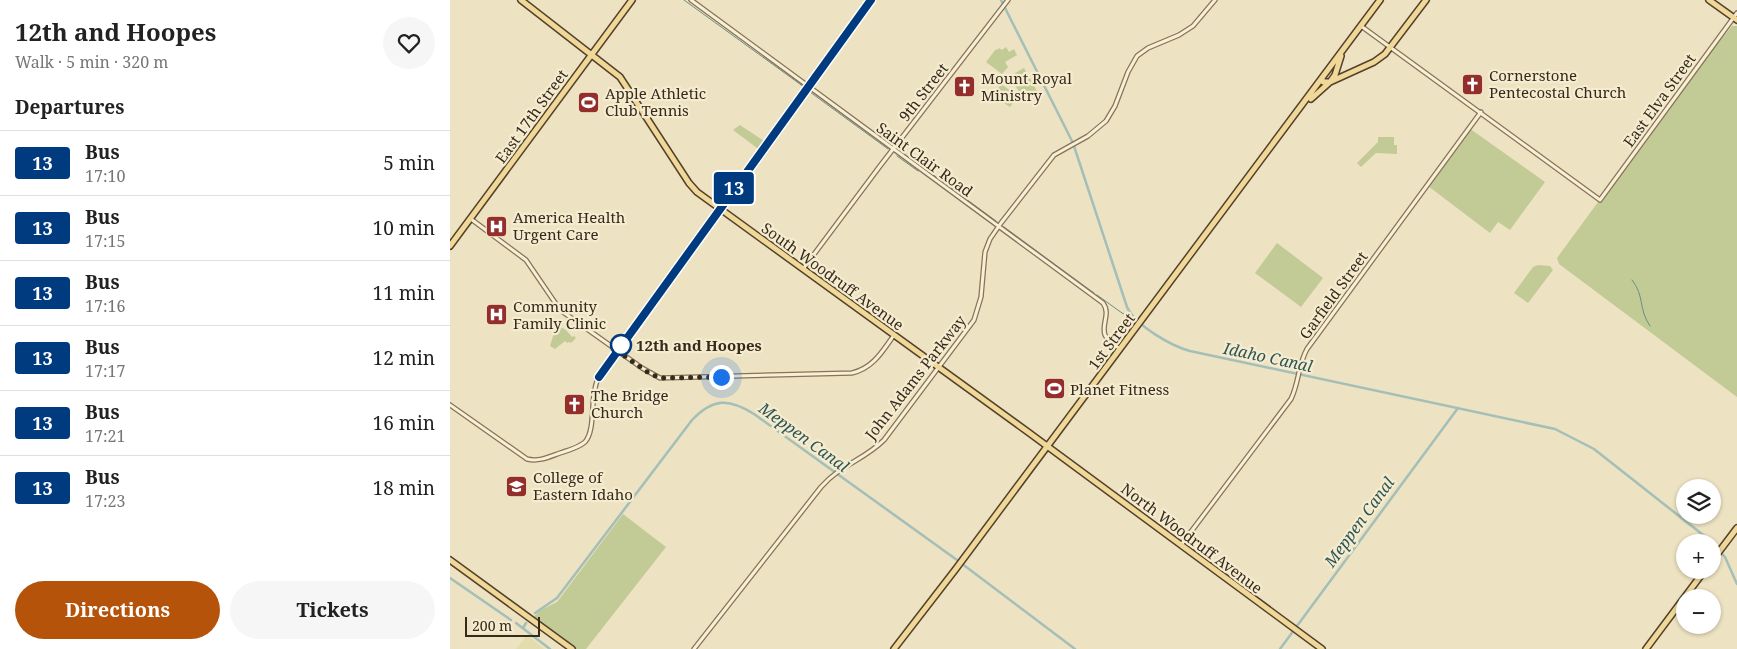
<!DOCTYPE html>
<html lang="en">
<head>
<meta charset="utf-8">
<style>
	:root { --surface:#fff; --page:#f6f6f6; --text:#222; --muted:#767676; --line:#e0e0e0; --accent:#b45309 }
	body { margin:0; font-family:"Noto Serif",serif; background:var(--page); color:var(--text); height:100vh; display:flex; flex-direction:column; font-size:19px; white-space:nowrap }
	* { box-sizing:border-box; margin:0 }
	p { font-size:16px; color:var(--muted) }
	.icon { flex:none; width:28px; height:28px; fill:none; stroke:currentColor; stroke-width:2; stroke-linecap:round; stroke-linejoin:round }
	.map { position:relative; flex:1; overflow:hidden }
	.drawer { display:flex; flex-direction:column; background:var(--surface); width:450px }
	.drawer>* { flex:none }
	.badge { padding:0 10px; border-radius:4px; font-size:18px; line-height:32px }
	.buttons { position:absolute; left:1226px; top:479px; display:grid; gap:10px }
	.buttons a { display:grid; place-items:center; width:45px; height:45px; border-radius:50%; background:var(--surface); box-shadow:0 1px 4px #0004; font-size:25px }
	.scale { position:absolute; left:15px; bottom:12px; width:75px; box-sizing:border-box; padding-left:5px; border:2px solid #362a1d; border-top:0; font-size:14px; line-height:18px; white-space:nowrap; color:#362a1d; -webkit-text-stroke:4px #f5ecd0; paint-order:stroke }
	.you { position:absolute; width:25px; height:25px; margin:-12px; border:4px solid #fff; border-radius:50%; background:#1a73e8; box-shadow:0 0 0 8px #1a73e833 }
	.map>.badge { position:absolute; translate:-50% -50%; box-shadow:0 0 0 2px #fff }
	h2 { padding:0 15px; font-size:19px; line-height:45px }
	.round { display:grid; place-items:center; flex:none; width:52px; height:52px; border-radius:26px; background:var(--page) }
	.overview { display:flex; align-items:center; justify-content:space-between; height:85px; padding:0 15px }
	h1 { font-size:24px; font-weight:700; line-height:38px }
	.cta { display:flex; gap:10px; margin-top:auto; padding:10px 15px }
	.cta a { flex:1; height:58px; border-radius:30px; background:var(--accent); color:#fff; font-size:20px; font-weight:700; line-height:58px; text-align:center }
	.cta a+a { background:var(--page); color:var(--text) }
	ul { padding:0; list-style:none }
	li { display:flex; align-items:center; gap:15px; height:65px; padding:0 15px; border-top:1px solid var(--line) }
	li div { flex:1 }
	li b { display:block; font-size:19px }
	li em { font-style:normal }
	li .badge { min-width:55px; font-weight:700; text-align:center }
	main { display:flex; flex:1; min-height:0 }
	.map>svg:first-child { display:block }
	.farmland { fill:#e3ddae }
	.green { fill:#c2cb95 }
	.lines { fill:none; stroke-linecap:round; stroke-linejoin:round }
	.stream { stroke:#6b8d86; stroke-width:1 }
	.canal { stroke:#a3bfb8; stroke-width:2.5 }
	.minor-casing { stroke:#867359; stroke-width:5.5 }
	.major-casing { stroke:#54412d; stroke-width:8 }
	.minor { stroke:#f8efd4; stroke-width:3 }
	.major { stroke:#f0d998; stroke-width:5 }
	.line-casing { stroke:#fff; stroke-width:11 }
	.line { stroke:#003b80; stroke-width:8 }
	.walk { stroke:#362a1d; stroke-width:5; stroke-dasharray:0 9 }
	.stop-dot { fill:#fff; stroke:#003b80; stroke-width:2.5 }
	.labels { text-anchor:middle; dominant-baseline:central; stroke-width:4.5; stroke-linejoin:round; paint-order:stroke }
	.poi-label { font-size:15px; fill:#362a1d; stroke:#f5ecd0; text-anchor:start }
	.street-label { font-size:15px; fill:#362a1d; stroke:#f5ecd0 }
	.stop-label { font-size:15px; font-weight:bold; fill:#362a1d; stroke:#f5ecd0; text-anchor:start }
	.water-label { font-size:16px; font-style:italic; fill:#2c5555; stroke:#f5ecd0 }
</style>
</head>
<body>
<main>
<section class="drawer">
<div class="overview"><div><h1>12th and Hoopes</h1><p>Walk · 5 min · 320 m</p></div><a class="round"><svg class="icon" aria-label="heart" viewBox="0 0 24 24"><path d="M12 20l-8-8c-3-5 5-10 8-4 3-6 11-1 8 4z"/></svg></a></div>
<h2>Departures</h2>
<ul>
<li><span class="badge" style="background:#003b80;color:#fff">13</span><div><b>Bus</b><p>17:10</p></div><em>5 min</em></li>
<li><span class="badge" style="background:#003b80;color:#fff">13</span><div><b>Bus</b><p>17:15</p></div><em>10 min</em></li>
<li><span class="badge" style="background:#003b80;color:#fff">13</span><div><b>Bus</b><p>17:16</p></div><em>11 min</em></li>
<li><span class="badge" style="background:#003b80;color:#fff">13</span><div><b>Bus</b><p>17:17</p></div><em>12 min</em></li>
<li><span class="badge" style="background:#003b80;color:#fff">13</span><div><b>Bus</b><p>17:21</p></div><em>16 min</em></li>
<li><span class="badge" style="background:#003b80;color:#fff">13</span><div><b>Bus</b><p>17:23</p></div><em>18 min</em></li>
</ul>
<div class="cta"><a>Directions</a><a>Tickets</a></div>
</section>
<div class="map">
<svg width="1287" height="649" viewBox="0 0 1287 649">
	<rect width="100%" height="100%" fill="#ede2c1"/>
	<path class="farmland" d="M77 635 94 649H66Z"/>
	<path class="green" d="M1282 26H1287V397L1109 264 1107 258 1239 78Z
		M556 47 559 52 564 49 567 55 555 62 558 67 552 74 536 62 546 49 547 50 549 48 552 50Z
		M574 68 587 91 573 99 560 76Z
		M551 84 568 96 560 107 543 96Z
		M290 125 317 143 311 151 283 130Z
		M1019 128 1095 182 1060 230 1048 222 1040 233 978 186Z
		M928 137H944V145H947V154L926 153 911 167 907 163 928 142Z
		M827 243 873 278 851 307 805 273Z
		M1088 265 1100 266 1103 270 1078 303 1064 293 1083 267Z
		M103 321 106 322V325L116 330 122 337 124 336 126 338 121 343 119 342 117 343 115 341 105 349 100 346 104 333 99 328Z
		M173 514 216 547 136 649H122L81 620 89 611 107 602Z"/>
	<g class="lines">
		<path class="stream" d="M234 0 354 87
			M360 92 438 149
			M447 156 468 171
			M475 169 546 221
			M554 227 644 293
			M1182 280C1195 296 1188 309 1200 326
			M647 295 672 313 683 318"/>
		<path class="canal" d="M551 0 623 143 677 307C685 325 721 346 740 351L1105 429 1144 449 1262 542
			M1262 543 1275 557 1287 584
			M0 578 61 620
			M85 613 107 598 242 420C263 398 279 398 304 414L507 560 625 649
			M66 623 100 649
			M73 628 76 623
			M830 649 1008 408"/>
		<defs>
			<path id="minor" d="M241 0 653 303C661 314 651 324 655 335 658 341 665 345 670 349
				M911 26 1150 200 1287 13
				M21 219 76 260 106 304 113 312 192 368 210 378 402 373C423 368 432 352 444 335
				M353 269 430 166 558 0
				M0 405 77 459C89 462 99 457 110 453 119 450 128 448 135 442 145 431 141 403 145 389 146 381 150 374 154 368L421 0
				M731 545 841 399C849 383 848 365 857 349L1031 112
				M244 649 371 487C390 465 414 460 434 440L524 320 531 297 535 252 540 239 551 223 604 155 638 136 656 121 665 106 678 72 687 56 698 48 729 35 743 26 765 0"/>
			<path id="major" d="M71 0 170 77 239 183 247 192 578 432 872 649
				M1259 0 1287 20
				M872 79 873 82H880L924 62 935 54 976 0
				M861 99 880 82 885 75 891 56
				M0 246 182 0
				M0 560 122 649
				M1262 561 1287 528
				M444 649 505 570 930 0
				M1196 649 1255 570"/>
		</defs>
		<use href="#minor" class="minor-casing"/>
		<use href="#major" class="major-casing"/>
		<use href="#minor" class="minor"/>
		<use href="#major" class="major"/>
	</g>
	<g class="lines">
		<defs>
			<path id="line" d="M149 377 421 0"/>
		</defs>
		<use href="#line" class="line-casing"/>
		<use href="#line" class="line"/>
		<path class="walk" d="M171 345 166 350 199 373 210 378 271 377"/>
	</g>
	<defs>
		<symbol id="church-square" viewBox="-11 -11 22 22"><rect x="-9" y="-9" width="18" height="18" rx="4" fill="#942e2a" stroke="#f5ecd0"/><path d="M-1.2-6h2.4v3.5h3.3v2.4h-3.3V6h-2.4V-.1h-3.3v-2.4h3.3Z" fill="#fff"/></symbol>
		<symbol id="stadium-square" viewBox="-11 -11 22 22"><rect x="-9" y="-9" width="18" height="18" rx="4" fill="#942e2a" stroke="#f5ecd0"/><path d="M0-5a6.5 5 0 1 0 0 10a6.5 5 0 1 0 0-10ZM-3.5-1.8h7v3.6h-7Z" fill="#fff"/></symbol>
		<symbol id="hospital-square" viewBox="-11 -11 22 22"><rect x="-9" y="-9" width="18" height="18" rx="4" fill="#942e2a" stroke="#f5ecd0"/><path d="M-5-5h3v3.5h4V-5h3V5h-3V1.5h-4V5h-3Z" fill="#fff"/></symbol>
		<symbol id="university-square" viewBox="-11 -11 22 22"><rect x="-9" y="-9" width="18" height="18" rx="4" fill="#942e2a" stroke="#f5ecd0"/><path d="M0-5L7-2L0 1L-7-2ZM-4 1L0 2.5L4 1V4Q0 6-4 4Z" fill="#fff"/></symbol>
	</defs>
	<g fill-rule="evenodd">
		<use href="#church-square" x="1010" y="72" width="25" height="25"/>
		<use href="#church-square" x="502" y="74" width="25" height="25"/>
		<use href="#stadium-square" x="126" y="90" width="25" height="25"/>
		<use href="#hospital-square" x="34" y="214" width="25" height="25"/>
		<use href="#hospital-square" x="34" y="302" width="25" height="25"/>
		<use href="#stadium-square" x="592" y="376" width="25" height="25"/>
		<use href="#church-square" x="112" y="392" width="25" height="25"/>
		<use href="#university-square" x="54" y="474" width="25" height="25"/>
	</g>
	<circle class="stop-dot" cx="171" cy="345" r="10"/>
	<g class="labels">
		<g class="poi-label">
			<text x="1039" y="75">Cornerstone<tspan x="1039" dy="17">Pentecostal Church</tspan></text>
			<text x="531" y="78">Mount Royal<tspan x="531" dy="17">Ministry</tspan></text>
			<text x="155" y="93">Apple Athletic<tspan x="155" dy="17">Club Tennis</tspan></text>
			<text x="63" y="217">America Health<tspan x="63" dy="17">Urgent Care</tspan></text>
			<text x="63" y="306">Community<tspan x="63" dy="17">Family Clinic</tspan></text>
			<text x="620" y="389">Planet Fitness</text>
			<text x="141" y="395">The Bridge<tspan x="141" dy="17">Church</tspan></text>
			<text x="83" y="477">College of<tspan x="83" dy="17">Eastern Idaho</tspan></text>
		</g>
		<g class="street-label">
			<text transform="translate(473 92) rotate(-52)">9th Street</text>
			<text transform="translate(1209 100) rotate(-54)">East Elva Street</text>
			<text transform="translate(81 116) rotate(-54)">East 17th Street</text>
			<text transform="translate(475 159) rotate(36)">Saint Clair Road</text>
			<text transform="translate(383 276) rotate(36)">South Woodruff Avenue</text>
			<text transform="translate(883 295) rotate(-54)">Garfield Street</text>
			<text transform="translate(661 341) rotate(-53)">1st Street</text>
			<text transform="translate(465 377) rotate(-52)">John Adams Parkway</text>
			<text transform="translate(742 538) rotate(37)">North Woodruff Avenue</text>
		</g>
		<g class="stop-label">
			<text x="186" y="345">12th and Hoopes</text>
		</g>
		<g class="water-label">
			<text transform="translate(818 357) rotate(12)">Idaho Canal</text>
			<text transform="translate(354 437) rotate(36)">Meppen Canal</text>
			<text transform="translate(909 522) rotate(-54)">Meppen Canal</text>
		</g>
	</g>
</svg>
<div class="buttons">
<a><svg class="icon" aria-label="layers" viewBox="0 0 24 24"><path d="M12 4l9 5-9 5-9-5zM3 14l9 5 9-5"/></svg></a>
<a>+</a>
<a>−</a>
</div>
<div class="scale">200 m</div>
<div class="you" style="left:271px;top:377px"></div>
<b class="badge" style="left:284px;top:188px;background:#003b80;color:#fff">13</b>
</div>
</main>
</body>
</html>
